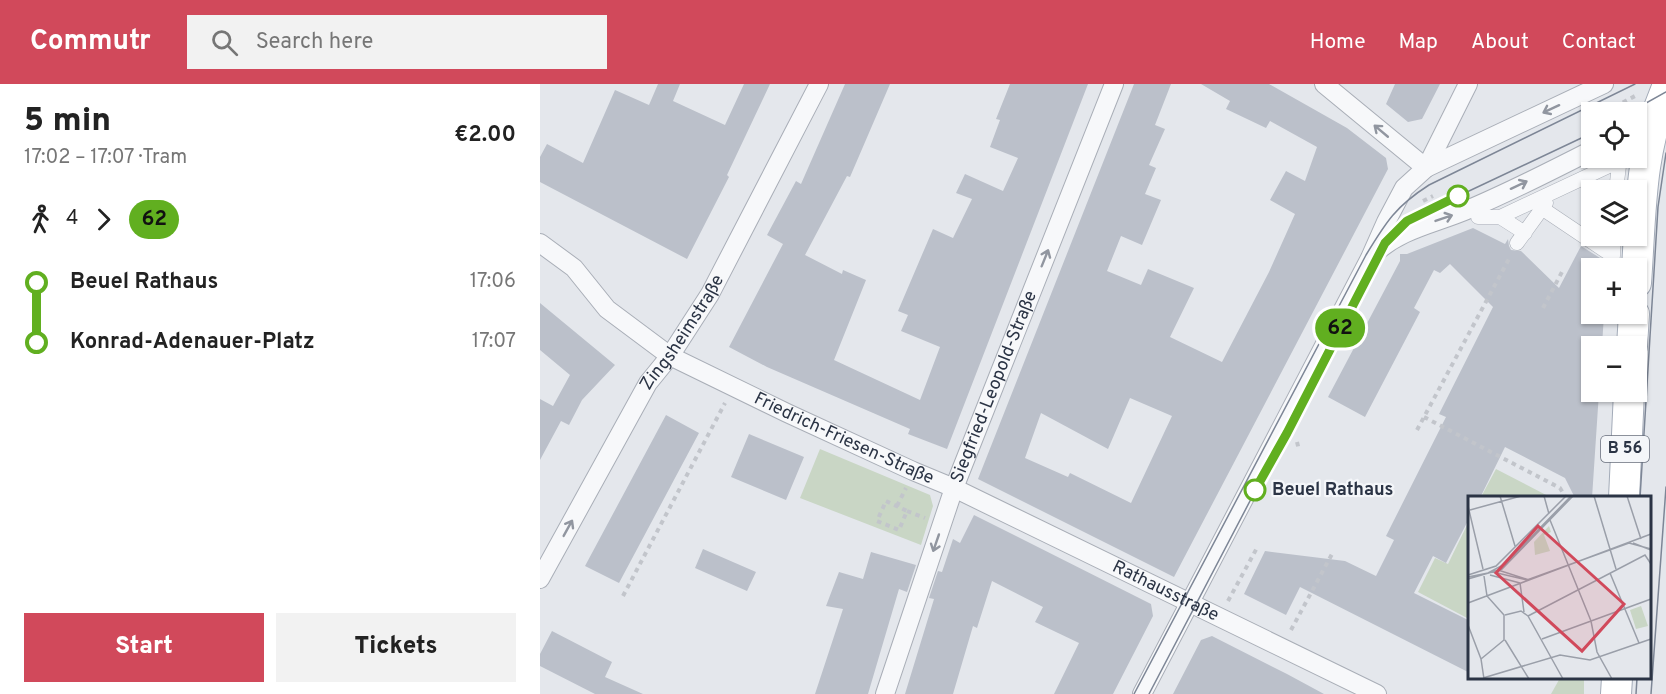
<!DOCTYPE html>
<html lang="en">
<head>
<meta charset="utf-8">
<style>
	:root { --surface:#fff; --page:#f2f2f2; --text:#222; --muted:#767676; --accent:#d1495b }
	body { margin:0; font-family:Overpass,sans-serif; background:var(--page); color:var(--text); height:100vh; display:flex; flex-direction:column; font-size:22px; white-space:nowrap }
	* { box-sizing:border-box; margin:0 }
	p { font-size:20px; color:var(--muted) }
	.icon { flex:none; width:33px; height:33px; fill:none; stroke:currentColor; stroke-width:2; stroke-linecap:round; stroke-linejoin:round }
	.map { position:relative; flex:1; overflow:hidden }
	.panel { display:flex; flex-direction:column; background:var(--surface); width:540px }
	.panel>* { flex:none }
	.badge { padding:0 12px; border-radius:20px; font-size:21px; line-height:39px }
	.fabs { position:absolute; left:1041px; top:18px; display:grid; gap:12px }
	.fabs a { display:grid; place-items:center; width:66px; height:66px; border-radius:0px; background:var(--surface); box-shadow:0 2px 4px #0004; font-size:30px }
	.map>.badge { position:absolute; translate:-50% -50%; box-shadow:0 0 0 3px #fff }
	.legs { display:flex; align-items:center; gap:9px; height:66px; padding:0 24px; font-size:20px }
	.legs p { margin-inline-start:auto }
	.summary { display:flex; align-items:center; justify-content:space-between; height:102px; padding:0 24px }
	h1 { font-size:33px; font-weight:800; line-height:45px }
	.action { display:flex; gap:12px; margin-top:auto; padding:12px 24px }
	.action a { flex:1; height:69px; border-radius:0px; background:var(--accent); color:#fff; font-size:24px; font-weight:800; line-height:69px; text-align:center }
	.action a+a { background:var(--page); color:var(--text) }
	ul { padding:0 24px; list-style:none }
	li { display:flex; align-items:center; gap:21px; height:60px; font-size:22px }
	li i { display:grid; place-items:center; width:9px; height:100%; margin:0 8px; background:currentColor }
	li i::after { content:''; width:15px; height:15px; margin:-8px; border:4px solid; border-radius:50%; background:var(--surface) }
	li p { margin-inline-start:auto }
	li:first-child i { background:linear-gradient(#0000 50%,currentColor 0) }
	li:last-child i { background:linear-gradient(currentColor 50%,#0000 0) }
	header { display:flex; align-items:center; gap:36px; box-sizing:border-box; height:84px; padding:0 30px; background:var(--accent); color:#fff }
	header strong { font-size:28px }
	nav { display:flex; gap:33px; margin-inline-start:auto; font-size:21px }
	.search { width:420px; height:54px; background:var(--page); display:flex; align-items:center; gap:15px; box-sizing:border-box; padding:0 21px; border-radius:0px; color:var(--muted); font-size:22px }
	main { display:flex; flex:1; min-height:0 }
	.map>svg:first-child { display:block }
	.green { fill:#c9d6c5 }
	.building { fill:#bbc0ca; fill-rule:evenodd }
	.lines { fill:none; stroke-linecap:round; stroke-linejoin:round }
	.pedestrian-casing { stroke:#a9aeb7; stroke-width:15 }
	.minor-casing { stroke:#a9aeb7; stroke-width:20 }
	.primary-casing { stroke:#a3abb8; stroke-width:32 }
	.path { stroke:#c2c5cb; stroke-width:4; stroke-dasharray:4.5 4.5; stroke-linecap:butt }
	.pedestrian { stroke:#f7f8fa; stroke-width:14 }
	.minor { stroke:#f7f8fa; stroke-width:18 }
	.primary { stroke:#fff; stroke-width:30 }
	.tram { stroke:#7d8696; stroke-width:1.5 }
	.oneway { stroke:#9196a0 }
	.line-1-casing { stroke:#fff; stroke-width:14 }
	.line-1 { stroke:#61af20; stroke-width:9 }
	.stop-1-dot { fill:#fff; stroke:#61af20; stroke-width:3 }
	.labels { text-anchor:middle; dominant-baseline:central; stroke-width:4.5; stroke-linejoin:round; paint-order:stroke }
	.shield { fill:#f4f6f9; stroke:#676e7b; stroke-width:1.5 }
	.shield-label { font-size:16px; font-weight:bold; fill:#2b3445 }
	.street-label { font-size:18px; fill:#2b3445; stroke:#f4f6f9 }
	.stop-label { font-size:18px; font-weight:bold; fill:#2b3445; stroke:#f4f6f9; text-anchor:start }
	.inset-road { fill:none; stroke:#9a9fa9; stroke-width:1.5 }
	.view { fill:#d1495b; fill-opacity:0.15; stroke:#d1495b; stroke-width:3 }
	.inset-edge { fill:none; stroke:#2b3445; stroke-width:3 }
</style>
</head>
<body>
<header>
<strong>Commutr</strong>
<div class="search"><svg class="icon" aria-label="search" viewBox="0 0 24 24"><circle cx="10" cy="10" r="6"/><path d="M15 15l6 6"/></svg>Search here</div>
<nav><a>Home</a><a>Map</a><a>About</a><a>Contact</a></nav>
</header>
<main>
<section class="panel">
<div class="summary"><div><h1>5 min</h1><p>17:02 – 17:07 · Tram</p></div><b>€2.00</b></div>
<div class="legs"><svg class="icon" aria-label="walk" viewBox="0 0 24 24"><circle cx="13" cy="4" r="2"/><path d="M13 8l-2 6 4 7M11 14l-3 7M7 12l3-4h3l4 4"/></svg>4<svg class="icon" aria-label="forward" viewBox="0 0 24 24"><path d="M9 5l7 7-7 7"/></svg><b class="badge" style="background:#61af20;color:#111">62</b></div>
<ul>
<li><i style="color:#61af20"></i><b>Beuel Rathaus</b><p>17:06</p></li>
<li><i style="color:#61af20"></i><b>Konrad-Adenauer-Platz</b><p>17:07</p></li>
</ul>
<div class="action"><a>Start</a><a>Tickets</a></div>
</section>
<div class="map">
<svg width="1126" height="610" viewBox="0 0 1126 610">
	<rect width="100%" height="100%" fill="#e4e7ec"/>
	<path class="green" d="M280 365 390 411 393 422 381 461 260 414Z
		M956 385 1010 413H941Z
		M929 437V535L878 508 895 474 908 480Z
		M1020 594H1044V610H1011Z"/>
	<path class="building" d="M118 0H140L133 17 185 41 204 0H230L187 91 189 93 147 175 0 98V73L7 60 43 79 75 6 109 21Z
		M305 0H350L310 93 307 92 265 171 302 190 303 186 326 196 294 276 380 316 400 263 361 247 368 231 358 227 393 145 413 154 432 115 416 109 425 90 463 107 478 74 450 63 460 36 456 35 470 0H548L407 365 368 350 370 345 227 283 189 263 243 160 227 151 256 97 261 100Z
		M594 0H631L615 41 625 45 609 81 616 84 605 110 621 116 602 161 581 152 567 187 601 201 608 185 654 204 630 253 682 278 729 188 755 130 730 116 746 87 765 97 777 63 730 37 726 44 686 25 690 17 661 0H729L807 44 846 74 848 85 634 493 438 395ZM590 314 632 332 591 419 530 389 528 393 485 374 501 329 568 365Z
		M855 0H900L882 35 868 38 846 20Z
		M933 144 965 160 968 155 969 162 971 166 981 167 1019 204 1041 162 1068 179 1080 182V184H1052V230H1064L1062 262H1052V308H1059L1052 414H1035L1025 394 965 363 940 414H930V433L906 479 893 472 874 509 930 537V589L760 503 746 531 704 510 725 467 805 477 836 492 854 456 846 452 906 333 899 330 953 223 910 180 900 189 894 186 874 224 880 228 825 333 788 313 860 177V170H867Z
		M0 219 75 281 42 316 29 341 21 337 0 376V315L13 322 30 291 0 266Z
		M126 331 159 349 79 499 45 482Z
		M209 350 264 373 246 416 191 393Z
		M434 431 611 520 613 532 573 610H514L539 559 495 538 503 523 452 497 437 544 433 542 413 610H365L394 515 389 514 398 487 402 488 413 455 420 459Z
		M163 465 216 488 207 507 155 484Z
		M331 468 376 481 367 508 359 505 328 610H275L303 525 286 522 299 488 323 495Z
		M12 547 72 578 65 593 103 610H55L0 582V570Z
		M672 552 747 590 784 610H633L661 556Z"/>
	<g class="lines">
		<defs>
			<path id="pedestrian" d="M1076 106 1080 74
				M1003 125 1073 172
				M938 133H960L1086 74
				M960 133 985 149
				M977 159 1006 119
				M1073 172 1074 152"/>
			<g id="minor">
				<path d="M784 0 886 84"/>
				<path d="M886 84 1064 0"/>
				<path id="s1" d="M0 159 34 184 67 225 130 272 247 329 373 387 414 404 837 610"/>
				<path d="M833 171C860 145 894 140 927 126 970 108 1011 87 1052 66"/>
				<path id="s2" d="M0 495 108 299 130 272 170 210 279 0"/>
				<path id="s3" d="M345 610 414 404 574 0"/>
				<path d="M602 610 830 174 846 138 864 104 886 84 928 0"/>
			</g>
			<path id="primary" d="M1096 199C1101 132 1099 69 1126 6
				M1092 262 1094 230
				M1084 414 1089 308
				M1076 610 1077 594"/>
		</defs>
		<use href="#pedestrian" class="pedestrian-casing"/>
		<use href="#minor" class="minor-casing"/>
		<use href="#primary" class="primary-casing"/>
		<path class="path" d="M1067 27 1095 12
			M883 117 893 112
			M1003 224 1023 186
			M884 333 1020 404 1026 414
			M877 346 970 173
			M757 358 759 366
			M346 417 367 427 359 446 337 437Z
			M357 422 366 404
			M367 427 385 434
			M83 512 185 319
			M688 517 718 462
			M751 546 792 470"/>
		<use href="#pedestrian" class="pedestrian"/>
		<use href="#minor" class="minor"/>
		<use href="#primary" class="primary"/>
		<path class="tram" d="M1090 28 1126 8
			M1100 414 1118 123 1126 69
			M594 610 826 171C846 138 856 122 889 101L1095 0
			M609 610 845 159 860 142 876 132 1052 49
			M1096 610 1097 594
			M1111 610 1126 403"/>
	</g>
	<defs><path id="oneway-shaft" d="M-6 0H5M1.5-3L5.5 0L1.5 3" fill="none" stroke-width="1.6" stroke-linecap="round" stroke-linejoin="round" transform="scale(1.5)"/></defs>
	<g class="oneway">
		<use href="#oneway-shaft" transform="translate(1011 25) rotate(155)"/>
		<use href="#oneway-shaft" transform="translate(841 47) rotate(-140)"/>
		<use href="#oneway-shaft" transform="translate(979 101) rotate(-25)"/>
		<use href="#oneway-shaft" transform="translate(904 134) rotate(-19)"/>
		<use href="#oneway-shaft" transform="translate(505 174) rotate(-68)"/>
		<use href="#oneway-shaft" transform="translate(28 444) rotate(-61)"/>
		<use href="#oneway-shaft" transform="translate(396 459) rotate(109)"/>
	</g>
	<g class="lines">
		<defs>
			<path id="line-1" d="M715 406 747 349 845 159 867 137 918 112"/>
		</defs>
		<use href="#line-1" class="line-1-casing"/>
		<use href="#line-1" class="line-1"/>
	</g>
	<g class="stop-1-dot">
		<circle cx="918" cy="112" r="10"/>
		<circle cx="715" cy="406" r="10"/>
	</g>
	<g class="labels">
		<rect class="shield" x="1061" y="352" width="48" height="26" rx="4.5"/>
		<g class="shield-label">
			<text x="1085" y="365">B 56</text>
		</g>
		<g class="street-label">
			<text stroke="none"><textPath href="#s2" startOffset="285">Zingsheimstraße</textPath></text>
			<text stroke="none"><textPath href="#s3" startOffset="326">Siegfried-Leopold-Straße</textPath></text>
			<text stroke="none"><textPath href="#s1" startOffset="366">Friedrich-Friesen-Straße</textPath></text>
			<text stroke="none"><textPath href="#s1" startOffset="722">Rathausstraße</textPath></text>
		</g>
		<g class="stop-label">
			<text x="732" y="406">Beuel Rathaus</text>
		</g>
	</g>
	<g transform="translate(928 412)">
		<rect width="183" height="183" fill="#e4e7ec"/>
		<path d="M81 30 83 36 76 39 82 55 67 59 66 46ZM173 110 180 130 168 133 162 114Z" fill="#c9d6c5"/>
		<path class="inset-road" d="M32 0 47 50M76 0 81 18M126 0 148 73M159 0 173 43M0 10 15 73M2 14 53 0M82 24 123 125 129 156 144 183M165 47 183 54M30 74 61 84M20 77 37 68 103 0M142 77 171 147M0 79 28 70 98 0M22 79 52 87M0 81 25 76 59 84 161 47 183 53M0 83 34 73 105 0M52 87 56 116M0 107 183 38M37 119 53 115 60 120M60 120 177 59 183 68M60 120 95 183M0 129 13 163 16 183M74 143 183 103M37 144 61 183M13 163 36 144V119L19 100 16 80M15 182 92 159 122 164 183 143"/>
		<path class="view" d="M70 30 156 108 114 155 28 77Z"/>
		<rect width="183" height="183" class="inset-edge"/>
	</g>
</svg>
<div class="fabs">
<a><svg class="icon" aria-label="locate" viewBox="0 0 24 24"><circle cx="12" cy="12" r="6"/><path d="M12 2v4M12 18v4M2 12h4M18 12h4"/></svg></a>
<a><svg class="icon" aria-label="layers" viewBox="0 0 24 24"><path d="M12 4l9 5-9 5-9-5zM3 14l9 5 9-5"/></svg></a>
<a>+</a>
<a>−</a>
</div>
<b class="badge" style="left:800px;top:244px;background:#61af20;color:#111">62</b>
</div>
</main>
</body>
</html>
